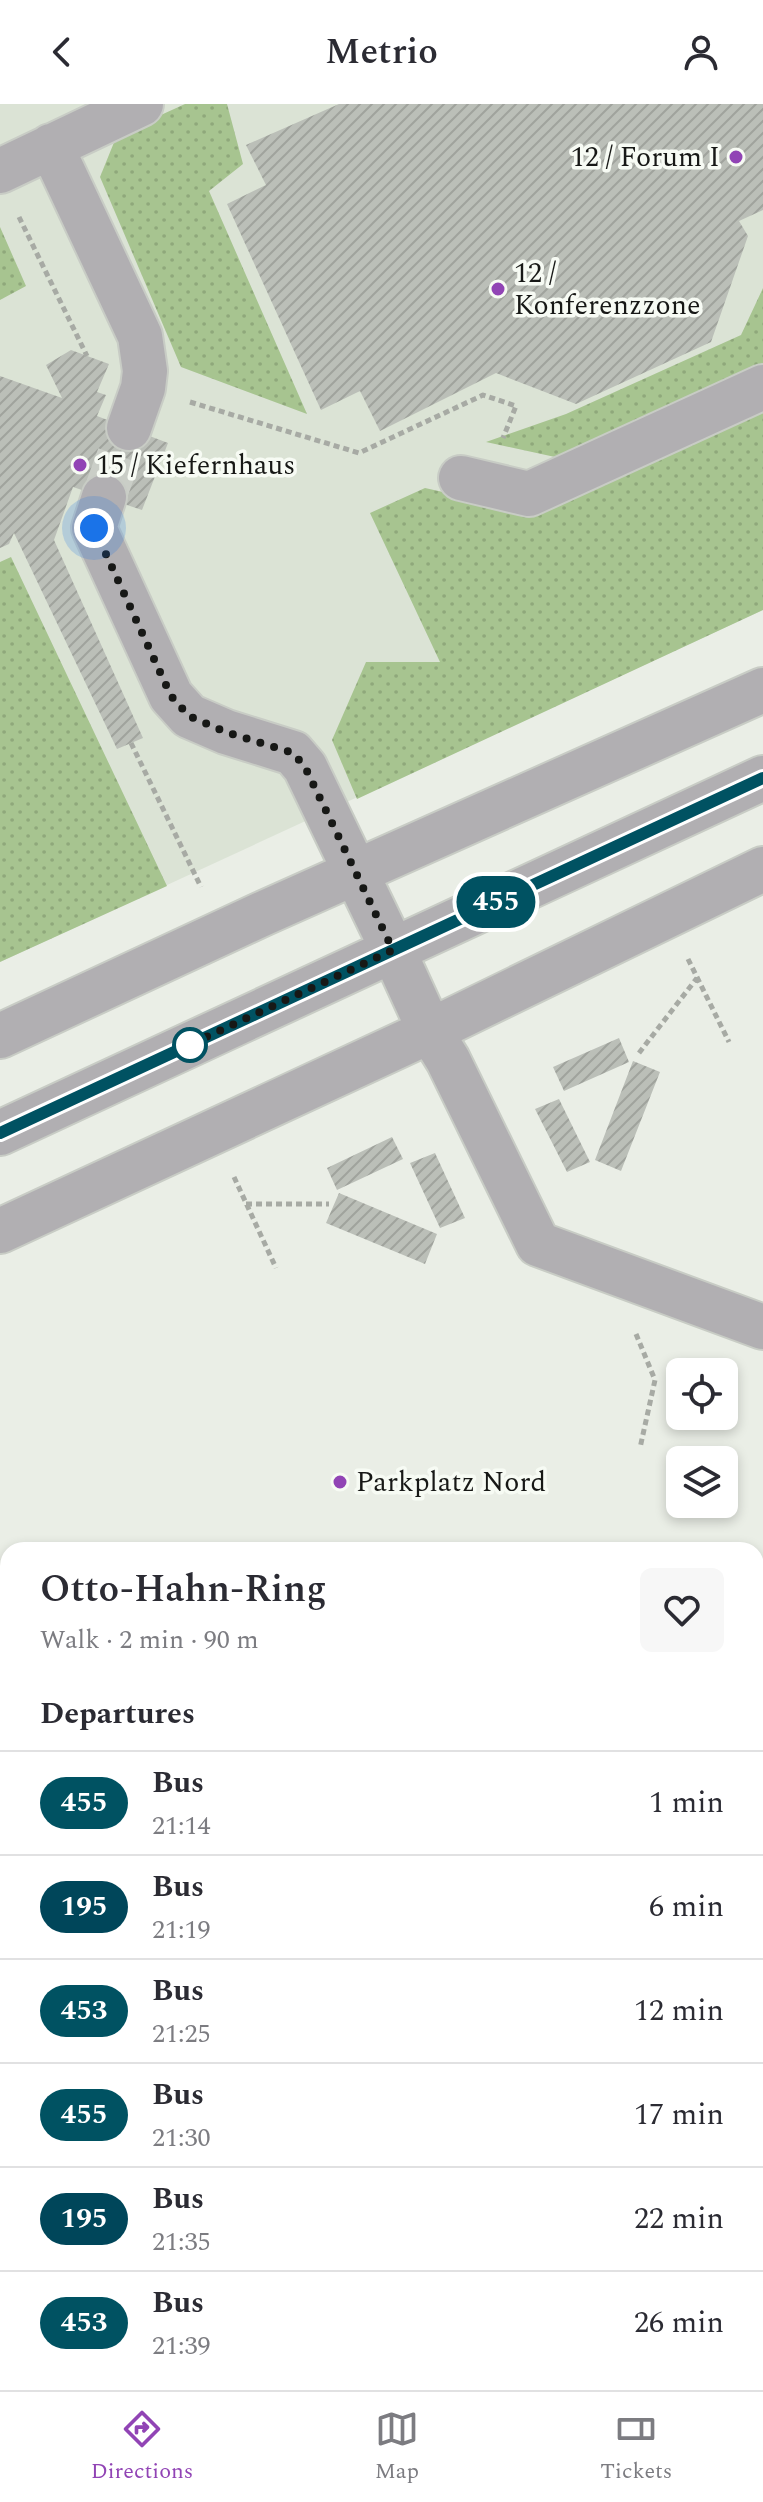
<!DOCTYPE html>
<html lang="en">
<head>
<meta charset="utf-8">
<style>
	:root { --surface:#fff; --page:#f7f7f7; --text:#2b2b33; --muted:#7c7c81; --line:#e1e1e2; --accent:#9144b5 }
	body { margin:0; font-family:Spectral,serif; background:var(--page); color:var(--text); height:100vh; display:flex; flex-direction:column; font-size:30px; white-space:nowrap }
	* { box-sizing:border-box; margin:0 }
	p { font-size:26px; color:var(--muted) }
	.icon { flex:none; width:44px; height:44px; fill:none; stroke:currentColor; stroke-width:2; stroke-linecap:round; stroke-linejoin:round }
	.map { position:relative; flex:1; overflow:hidden }
	.side { position:absolute; left:0px; top:1438px; width:764px; height:848px; display:flex; flex-direction:column; background:var(--surface); border-radius:24px 24px 0 0; box-shadow:0 4px 12px #0003 }
	.side>* { flex:none }
	.badge { padding:0 16px; border-radius:26px; font-size:28px; line-height:52px }
	.fabs { position:absolute; left:666px; top:1254px; display:grid; gap:16px }
	.fabs a { display:grid; place-items:center; width:72px; height:72px; border-radius:12px; background:var(--surface); box-shadow:0 4px 12px #0003; font-size:40px }
	.you { position:absolute; width:40px; height:40px; margin:-20px; border:6px solid #fff; border-radius:50%; background:#1a73e8; box-shadow:0 0 0 12px #1a73e833 }
	.map>.badge { position:absolute; translate:-50% -50%; box-shadow:0 0 0 4px #fff }
	h2 { padding:0 40px; font-size:30px; line-height:72px }
	.round { display:grid; place-items:center; flex:none; width:84px; height:84px; border-radius:12px; background:var(--page) }
	.summary { display:flex; align-items:center; justify-content:space-between; height:136px; padding:0 40px }
	h1 { font-size:38px; font-weight:600; line-height:60px }
	ul { padding:0; list-style:none }
	li { display:flex; align-items:center; gap:24px; height:104px; padding:0 40px; border-top:2px solid var(--line) }
	li div { flex:1 }
	li b { display:block; font-size:30px }
	li em { font-style:normal }
	li .badge { min-width:88px; font-weight:700; text-align:center }
	header { display:flex; justify-content:space-between; align-items:center; height:104px; padding:0 40px; background:var(--surface); font-size:36px; font-weight:600 }
	.dock { display:flex; justify-content:space-around; align-items:center; height:112px; border-top:2px solid var(--line); background:var(--surface); font-size:22px; color:var(--muted) }
	.dock a { display:grid; justify-items:center; gap:4px }
	.dock .selected { color:var(--accent) }
	.map>svg:first-child { display:block }
	.built { fill:#dbe3d5 }
	.grass { fill:url(#grass-dots) }
	.forest { fill:url(#forest-firs) }
	.building { fill:url(#building-hatch) }
	.lines { fill:none; stroke-linecap:round; stroke-linejoin:round }
	.minor-tunnel { stroke:#cacec7; stroke-width:44; stroke-dasharray:44 22; stroke-linecap:butt }
	.minor-casing { stroke:#c8ccc5; stroke-width:48 }
	.path { stroke:#a7aaa4; stroke-width:5; stroke-dasharray:6 4; stroke-linecap:butt }
	.minor { stroke:#b1afb2; stroke-width:44 }
	.line-casing { stroke:#fff; stroke-width:18 }
	.line { stroke:#005262; stroke-width:12 }
	.walk { stroke:#171816; stroke-width:8; stroke-dasharray:0 14.4 }
	.poi-dot { fill:#9144b5; stroke:#f7fbf4; stroke-width:3 }
	.stop-dot { fill:#fff; stroke:#005262; stroke-width:4 }
	.labels { text-anchor:middle; dominant-baseline:central; stroke-width:7; stroke-linejoin:round; paint-order:stroke }
	.poi-label { font-size:28px; fill:#171816; stroke:#f7fbf4; text-anchor:start }
</style>
</head>
<body>
<header><svg class="icon" aria-label="back" viewBox="0 0 24 24"><path d="M15 5l-7 7 7 7"/></svg>Metrio<svg class="icon" aria-label="person" viewBox="0 0 24 24"><circle cx="12" cy="8" r="4"/><path d="M4 21q1-7 8-7t8 7"/></svg></header>
<div class="map">
<svg width="763" height="2286" viewBox="0 0 763 2286">
	<defs>
		<pattern id="grass-dots" width="8" height="8" patternUnits="userSpaceOnUse" patternTransform="scale(2)"><rect width="8" height="8" fill="#a7c490"/><path d="M2 2h.1M6 6h.1" fill="none" stroke="#8fa87b" stroke-width="1.8" stroke-linecap="round"/></pattern>
		<pattern id="forest-firs" width="22" height="20" patternUnits="userSpaceOnUse" patternTransform="scale(2)"><rect width="22" height="20" fill="#a7c490"/><path d="M5 1l3.5 6h-7zM16 11l3.5 6h-7z" fill="#8fa87b"/></pattern>
		<pattern id="building-hatch" width="6" height="6" patternUnits="userSpaceOnUse" patternTransform="scale(2)"><rect width="6" height="6" fill="#bbbfb8"/><path d="M-1 1l2-2M0 6l6-6M5 7l2-2" fill="none" stroke="#a0a39d"/></pattern>
	</defs>
	<rect width="100%" height="100%" fill="#eaeee6"/>
	<path class="built" d="M0 0H763V506L0 858Z"/>
	<path class="grass" d="M185 0H227L243 60 209 87 307 310 181 263 100 73 117 31Z
		M0 123 26 182 0 196Z
		M763 184V259L555 353 486 338 566 310 741 231Z
		M763 303V506L357 695 332 636 366 558H440L370 409 425 384 533 408Z
		M11 453 167 782 0 858V458Z"/>
	<path class="forest" d="M8 1780V2044L0 2045V1784Z
		M756 1900 763 1903V2023L756 2024Z"/>
	<path class="building" d="M339 0H763V106L739 117 748 132 711 238 576 300 496 269 380 327 360 287 321 306 227 100 266 81 246 41Z
		M71 246 109 260 97 288 106 291 97 312 168 339 142 406 73 383 54 436 143 634 117 645 14 429 9 440 0 444V272L62 294 46 261Z
		M619 934 629 958 564 987 553 963Z
		M633 957 660 968 621 1067 595 1056Z
		M559 995 590 1058 567 1068 535 1005Z
		M392 1033 403 1055 337 1086 327 1064Z
		M435 1049 465 1114 440 1124 410 1059Z
		M339 1089 437 1130 425 1160 326 1119Z
		M8 2232V2278L81 2280V2286H0V2233Z
		M120 2278H189V2286H121Z
		M274 2278H389V2286H274Z
		M417 2278H521V2286H417Z
		M640 2278H720L721 2286H641Z
		M763 2278V2286H742L741 2279Z"/>
	<g class="lines">
		<path class="minor-tunnel" d="M104 393 129 324"/>
		<defs>
			<path id="minor" d="M51 42 140 232 145 267 143 284 129 324
				M0 67 141 0
				M461 374 529 390 763 283
				M104 393 94 424 171 592 189 612 226 628 293 649 305 663 393 846 430 927 448 956 538 1140 763 1223
				M0 932 262 810 763 586
				M0 1029 763 674
				M0 1127 430 927 763 765
				M0 1574 8 1577
				M756 1859 763 1862"/>
		</defs>
		<use href="#minor" class="minor-casing"/>
		<path class="path" d="M19 113 87 252
			M190 298 359 349 483 291 516 302 503 334
			M131 639 201 783
			M688 855 729 938
			M639 949 697 874
			M234 1073 276 1164
			M246 1100H329
			M636 1230 655 1276 640 1344"/>
		<use href="#minor" class="minor"/>
	</g>
	<g class="lines">
		<defs>
			<path id="line" d="M0 1029 763 674"/>
		</defs>
		<use href="#line" class="line-casing"/>
		<use href="#line" class="line"/>
		<path class="walk" d="M94 424 171 592 189 612 226 628 293 649 305 663 393 846 187 942 190 941"/>
	</g>
	<g class="poi-dot">
		<circle cx="736" cy="53" r="8"/>
		<circle cx="498" cy="185" r="8"/>
		<circle cx="80" cy="361" r="8"/>
		<circle cx="340" cy="1378" r="8"/>
	</g>
	<circle class="stop-dot" cx="190" cy="941" r="16"/>
	<g class="labels">
		<g class="poi-label">
			<text x="720" y="53" text-anchor="end">12 / Forum I</text>
			<text x="514" y="169">12 /<tspan x="514" dy="32">Konferenzzone</tspan></text>
			<text x="96" y="361">15 / Kiefernhaus</text>
			<text x="356" y="1378">Parkplatz Nord</text>
		</g>
	</g>
</svg>
<div class="fabs">
<a><svg class="icon" aria-label="locate" viewBox="0 0 24 24"><circle cx="12" cy="12" r="6"/><path d="M12 2v4M12 18v4M2 12h4M18 12h4"/></svg></a>
<a><svg class="icon" aria-label="layers" viewBox="0 0 24 24"><path d="M12 4l9 5-9 5-9-5zM3 14l9 5 9-5"/></svg></a>
</div>
<div class="you" style="left:94px;top:424px"></div>
<b class="badge" style="left:496px;top:798px;background:#005262;color:#fff">455</b>
<section class="side">
<div class="summary"><div><h1>Otto-Hahn-Ring</h1><p>Walk · 2 min · 90 m</p></div><a class="round"><svg class="icon" aria-label="heart" viewBox="0 0 24 24"><path d="M12 20l-8-8c-3-5 5-10 8-4 3-6 11-1 8 4z"/></svg></a></div>
<h2>Departures</h2>
<ul>
<li><span class="badge" style="background:#005262;color:#fff">455</span><div><b>Bus</b><p>21:14</p></div><em>1 min</em></li>
<li><span class="badge" style="background:#00465a;color:#fff">195</span><div><b>Bus</b><p>21:19</p></div><em>6 min</em></li>
<li><span class="badge" style="background:#005262;color:#fff">453</span><div><b>Bus</b><p>21:25</p></div><em>12 min</em></li>
<li><span class="badge" style="background:#005262;color:#fff">455</span><div><b>Bus</b><p>21:30</p></div><em>17 min</em></li>
<li><span class="badge" style="background:#00465a;color:#fff">195</span><div><b>Bus</b><p>21:35</p></div><em>22 min</em></li>
<li><span class="badge" style="background:#005262;color:#fff">453</span><div><b>Bus</b><p>21:39</p></div><em>26 min</em></li>
</ul>
</section>
</div>
<nav class="dock">
<a class="selected"><svg class="icon" aria-label="directions" viewBox="0 0 24 24"><path d="M12 3l9 9-9 9-9-9zM9 14v-3h6M13 9l2 2-2 2"/></svg>Directions</a>
<a><svg class="icon" aria-label="map" viewBox="0 0 24 24"><path d="M3 6l6-2 6 2 6-2v14l-6 2-6-2-6 2zM9 4v14M15 6v14"/></svg>Map</a>
<a><svg class="icon" aria-label="tickets" viewBox="0 0 24 24"><path d="M3 7h18v10H3zM15 7v10"/></svg>Tickets</a>
</nav>
</body>
</html>
